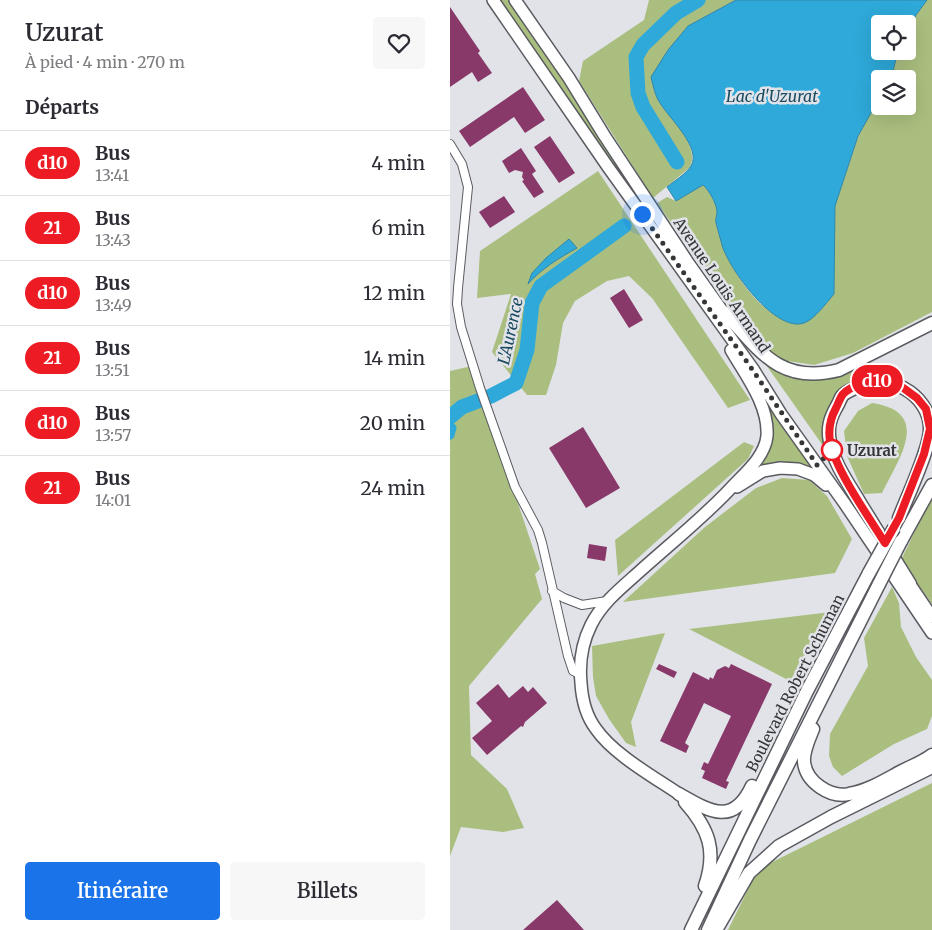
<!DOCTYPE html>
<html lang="fr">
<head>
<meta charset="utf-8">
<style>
	:root { --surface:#fff; --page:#f7f7f7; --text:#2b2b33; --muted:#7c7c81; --line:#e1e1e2; --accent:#1a73e8 }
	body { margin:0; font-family:Merriweather,serif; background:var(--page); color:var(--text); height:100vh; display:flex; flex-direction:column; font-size:19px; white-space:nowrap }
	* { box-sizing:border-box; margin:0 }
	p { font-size:16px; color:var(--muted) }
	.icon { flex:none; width:28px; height:28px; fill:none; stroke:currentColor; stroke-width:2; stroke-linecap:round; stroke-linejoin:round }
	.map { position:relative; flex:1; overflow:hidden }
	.side { display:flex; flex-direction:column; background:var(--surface); width:450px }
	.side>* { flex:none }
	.badge { padding:0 10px; border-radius:16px; font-size:18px; line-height:32px }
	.buttons { position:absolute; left:421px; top:15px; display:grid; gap:10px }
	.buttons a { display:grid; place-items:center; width:45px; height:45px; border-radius:5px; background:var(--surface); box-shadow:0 5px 20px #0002; font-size:25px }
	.you { position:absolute; width:25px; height:25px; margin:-12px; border:4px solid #fff; border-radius:50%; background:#1a73e8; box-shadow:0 0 0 8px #1a73e833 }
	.map>.badge { position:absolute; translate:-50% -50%; box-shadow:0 0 0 2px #fff }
	h2 { padding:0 25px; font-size:19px; line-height:45px }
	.round { display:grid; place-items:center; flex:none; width:52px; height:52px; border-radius:5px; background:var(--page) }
	.summary { display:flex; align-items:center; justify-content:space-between; height:85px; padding:0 25px }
	h1 { font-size:24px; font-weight:600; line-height:38px }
	.action { display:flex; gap:10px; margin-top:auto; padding:10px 25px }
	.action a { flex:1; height:58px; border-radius:5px; background:var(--accent); color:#fff; font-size:20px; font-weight:600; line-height:58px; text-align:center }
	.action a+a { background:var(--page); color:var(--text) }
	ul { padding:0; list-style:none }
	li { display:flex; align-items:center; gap:15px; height:65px; padding:0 25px; border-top:1px solid var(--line) }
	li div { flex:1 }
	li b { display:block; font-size:19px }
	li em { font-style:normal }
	li .badge { min-width:55px; font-weight:700; text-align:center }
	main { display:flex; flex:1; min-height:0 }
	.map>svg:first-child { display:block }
	.green { fill:#aabf7f }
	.water { fill:#2ea9d9; stroke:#3086a9 }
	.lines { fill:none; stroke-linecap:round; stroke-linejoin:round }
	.canal { stroke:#2ea9d9; stroke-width:9 }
	.river { stroke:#2ea9d9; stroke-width:15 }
	.building { fill:#893969 }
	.minor-casing { stroke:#595b60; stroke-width:10 }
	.secondary-casing { stroke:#595b60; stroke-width:14 }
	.primary-casing { stroke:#595b60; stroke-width:15 }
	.minor { stroke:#fff; stroke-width:8 }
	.secondary { stroke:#fff; stroke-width:11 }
	.primary { stroke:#fff; stroke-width:12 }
	.primary-bridge-casing { stroke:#595b60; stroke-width:15; stroke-linecap:butt }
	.primary-bridge { stroke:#fff; stroke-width:12 }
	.line-casing { stroke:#fff; stroke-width:11 }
	.line { stroke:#ed1c24; stroke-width:8 }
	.walk { stroke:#353638; stroke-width:5; stroke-dasharray:0 9 }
	.stop-dot { fill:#fff; stroke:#ed1c24; stroke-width:2.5 }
	.labels { text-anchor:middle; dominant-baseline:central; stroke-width:5; stroke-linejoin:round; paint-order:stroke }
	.street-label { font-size:15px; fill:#353638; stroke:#e1e3e9 }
	.stop-label { font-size:15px; font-weight:bold; fill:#353638; stroke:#e1e3e9; text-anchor:start }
	.water-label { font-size:16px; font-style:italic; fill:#1a4a5f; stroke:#e1e3e9 }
</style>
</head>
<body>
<main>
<section class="side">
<div class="summary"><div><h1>Uzurat</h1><p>À pied · 4 min · 270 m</p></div><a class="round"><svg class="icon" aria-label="heart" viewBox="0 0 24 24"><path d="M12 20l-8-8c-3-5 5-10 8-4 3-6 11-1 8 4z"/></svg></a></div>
<h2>Départs</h2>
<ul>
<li><span class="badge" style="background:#ed1c24;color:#fff">d10</span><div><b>Bus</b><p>13:41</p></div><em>4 min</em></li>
<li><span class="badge" style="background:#ed1c24;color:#fff">21</span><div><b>Bus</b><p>13:43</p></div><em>6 min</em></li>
<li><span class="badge" style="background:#ed1c24;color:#fff">d10</span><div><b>Bus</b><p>13:49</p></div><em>12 min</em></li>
<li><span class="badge" style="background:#ed1c24;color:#fff">21</span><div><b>Bus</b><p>13:51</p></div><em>14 min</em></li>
<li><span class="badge" style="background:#ed1c24;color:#fff">d10</span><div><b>Bus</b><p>13:57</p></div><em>20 min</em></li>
<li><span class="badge" style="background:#ed1c24;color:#fff">21</span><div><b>Bus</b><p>14:01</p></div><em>24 min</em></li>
</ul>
<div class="action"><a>Itinéraire</a><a>Billets</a></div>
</section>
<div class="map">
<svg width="482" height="930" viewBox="0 0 482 930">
	<rect width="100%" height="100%" fill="#e1e3e9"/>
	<path class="green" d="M46 0H61L240 269 384 480Z
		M199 0H286L238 26 209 102C221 117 252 149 239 168L203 198 129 81 133 61 194 20Z
		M477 0H482V312L403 353 364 365 331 360 307 342 207 203 217 197 226 201 253 185C259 190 267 204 267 212 267 216 265 219 266 223 274 256 292 290 319 311 327 318 337 321 347 324L384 294 385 206 408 136 430 97V106H458V79H441L448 51H458V31L466 15Z
		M148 171 300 400 278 408 202 298 179 276 157 281 125 301 113 323 106 365 96 395H77L42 352 61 294 27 298 30 251Z
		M416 360 425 377 407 380 391 392 381 404 376 417V450L314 362 347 375Z
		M22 366 90 569 85 574 92 599 19 686 21 755 57 789 74 828 53 832 11 827 0 856V371Z
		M308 390 365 472 303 471 317 451Z
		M422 403C482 412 450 457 432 493L414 494 397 456 394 431 408 411Z
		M294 442 304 446 298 459 168 576 165 540Z
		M332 478 359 480 377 496 402 539 385 573 173 602 255 527 306 488Z
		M482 496V604L451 560Z
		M442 587 449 603 451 627 466 657 482 680V716L477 729 444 744 392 776 383 767 379 756 380 734 418 666 414 638Z
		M381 612 340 681 239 629Z
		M215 633 181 722 186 747 176 743 159 719 146 696 143 677 142 646Z
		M482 783V930H278L308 869Z"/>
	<path class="water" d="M286 0H477L466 15 458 31V24H430V51H448L441 79H430V97L408 136 385 206 384 294C377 302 364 320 354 323 325 333 279 269 272 245 270 238 268 230 266 223 265 219 267 216 267 212 267 204 259 190 253 185L226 201 217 187C224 181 236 174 241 166 252 148 219 118 210 103 205 96 203 85 201 77L218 50 238 26Z
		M119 239 127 248C109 258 91 269 78 284L82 273 96 258Z"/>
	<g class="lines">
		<path class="canal" d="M0 426 2 428 0 435"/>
		<path class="river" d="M227 162 193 107 188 93 186 57 193 45 226 13 248 0
			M0 417 12 407 41 396 66 383 77 350 82 303 91 286 174 226"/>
	</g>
	<path class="building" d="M0 7 30 51 28 53 42 73 28 82 22 72 0 87Z
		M73 87 95 120 75 133 64 117 20 147 9 131Z
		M100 136 125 173 109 183 84 147Z
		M71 148 86 171 82 174 94 192 84 198 72 181 74 180 72 177 73 172 65 170 59 173 52 161Z
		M54 196 65 212 40 228 29 212Z
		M174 289 193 320 179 328 160 298Z
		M133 427 170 488 136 508 99 448Z
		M139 544 157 547 155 561 137 558Z
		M209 664 227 672 224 678 206 669Z
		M281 664 322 684 276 781 279 782 276 789 252 778 255 771 251 769 254 762 258 764 281 716 254 703 235 743 239 746 236 753 210 741 243 672 259 680 260 677 263 679 267 670 275 666 279 668Z
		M48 684 59 698 73 686 78 692 83 687 97 703 75 722 73 727 71 726 37 755 22 738 42 721 26 703Z
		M107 900 134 930H73Z"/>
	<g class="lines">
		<defs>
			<path id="minor" d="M0 144 12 164 18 187 8 288 7 304 11 327 30 388 65 487 88 530 92 543 118 656 123 671 130 674
				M102 591 114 598 132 605 157 601"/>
			<path id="secondary" d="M43 0 158 167 303 369 331 414 395 504 482 633
				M65 0 119 78 154 135 239 264 278 319
				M287 487 313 471 330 468 348 469 364 475 376 485
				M455 577 482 617
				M229 794C204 777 163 754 146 729 136 716 132 699 131 683 129 663 132 643 141 625 152 603 171 588 189 572 220 544 253 518 281 488 294 474 315 457 317 436 319 405 296 376 281 350"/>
			<path id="primary" d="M274 312C310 351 330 385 389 370L482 323
				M449 518C457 497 480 449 480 429 480 393 435 370 405 388 401 390 395 392 392 396 390 399 389 403 387 406 380 418 377 428 380 442 384 464 399 484 410 503 427 530 443 557 460 584
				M451 541 482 485
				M363 729C359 739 353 751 354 762 356 782 380 798 399 794 418 791 435 780 452 771 462 766 473 762 482 755
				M229 794C259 811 283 827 302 786
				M235 802C259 829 267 851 255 886
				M241 930 357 691 419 573
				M258 930 300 840 429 584
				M266 930 299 873 329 846 381 817 482 767"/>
		</defs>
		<use href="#minor" class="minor-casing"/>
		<use href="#secondary" class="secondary-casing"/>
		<use href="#primary" class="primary-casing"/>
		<use href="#minor" class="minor"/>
		<use href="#secondary" class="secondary"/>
		<use href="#primary" class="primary"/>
		<defs>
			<path id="primary-bridge" d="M419 573 444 528
				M429 584 451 541"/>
		</defs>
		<use href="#primary-bridge" class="primary-bridge-casing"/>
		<use href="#primary-bridge" class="primary-bridge"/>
	</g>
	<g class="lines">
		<defs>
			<path id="line" d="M433 380 452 387 467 398 476 409 480 429 474 454 449 518 435 543C419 517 385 470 380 441 378 429 380 419 386 408 388 404 390 398 393 394 403 384 420 382 433 380Z"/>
		</defs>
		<use href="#line" class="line-casing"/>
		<use href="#line" class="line"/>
		<path class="walk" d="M192 214 302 369 367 465 382 450"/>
	</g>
	<circle class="stop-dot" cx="382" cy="450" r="10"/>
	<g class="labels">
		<g class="street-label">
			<text transform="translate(272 285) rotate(56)">Avenue Louis Armand</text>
			<text transform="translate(345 683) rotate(-63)">Boulevard Robert Schuman</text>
		</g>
		<g class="stop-label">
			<text x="397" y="450">Uzurat</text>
		</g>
		<g class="water-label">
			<text x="322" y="96">Lac d'Uzurat</text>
			<text transform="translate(60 331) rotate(-78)">L'Aurence</text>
		</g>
	</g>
</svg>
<div class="buttons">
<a><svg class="icon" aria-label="locate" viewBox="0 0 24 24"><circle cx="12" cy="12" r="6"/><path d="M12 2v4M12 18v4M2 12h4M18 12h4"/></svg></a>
<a><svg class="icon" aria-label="layers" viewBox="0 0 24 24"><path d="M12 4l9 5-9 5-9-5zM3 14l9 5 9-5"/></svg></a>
</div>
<div class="you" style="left:192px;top:214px"></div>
<b class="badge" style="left:427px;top:381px;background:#ed1c24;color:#fff">d10</b>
</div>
</main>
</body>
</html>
